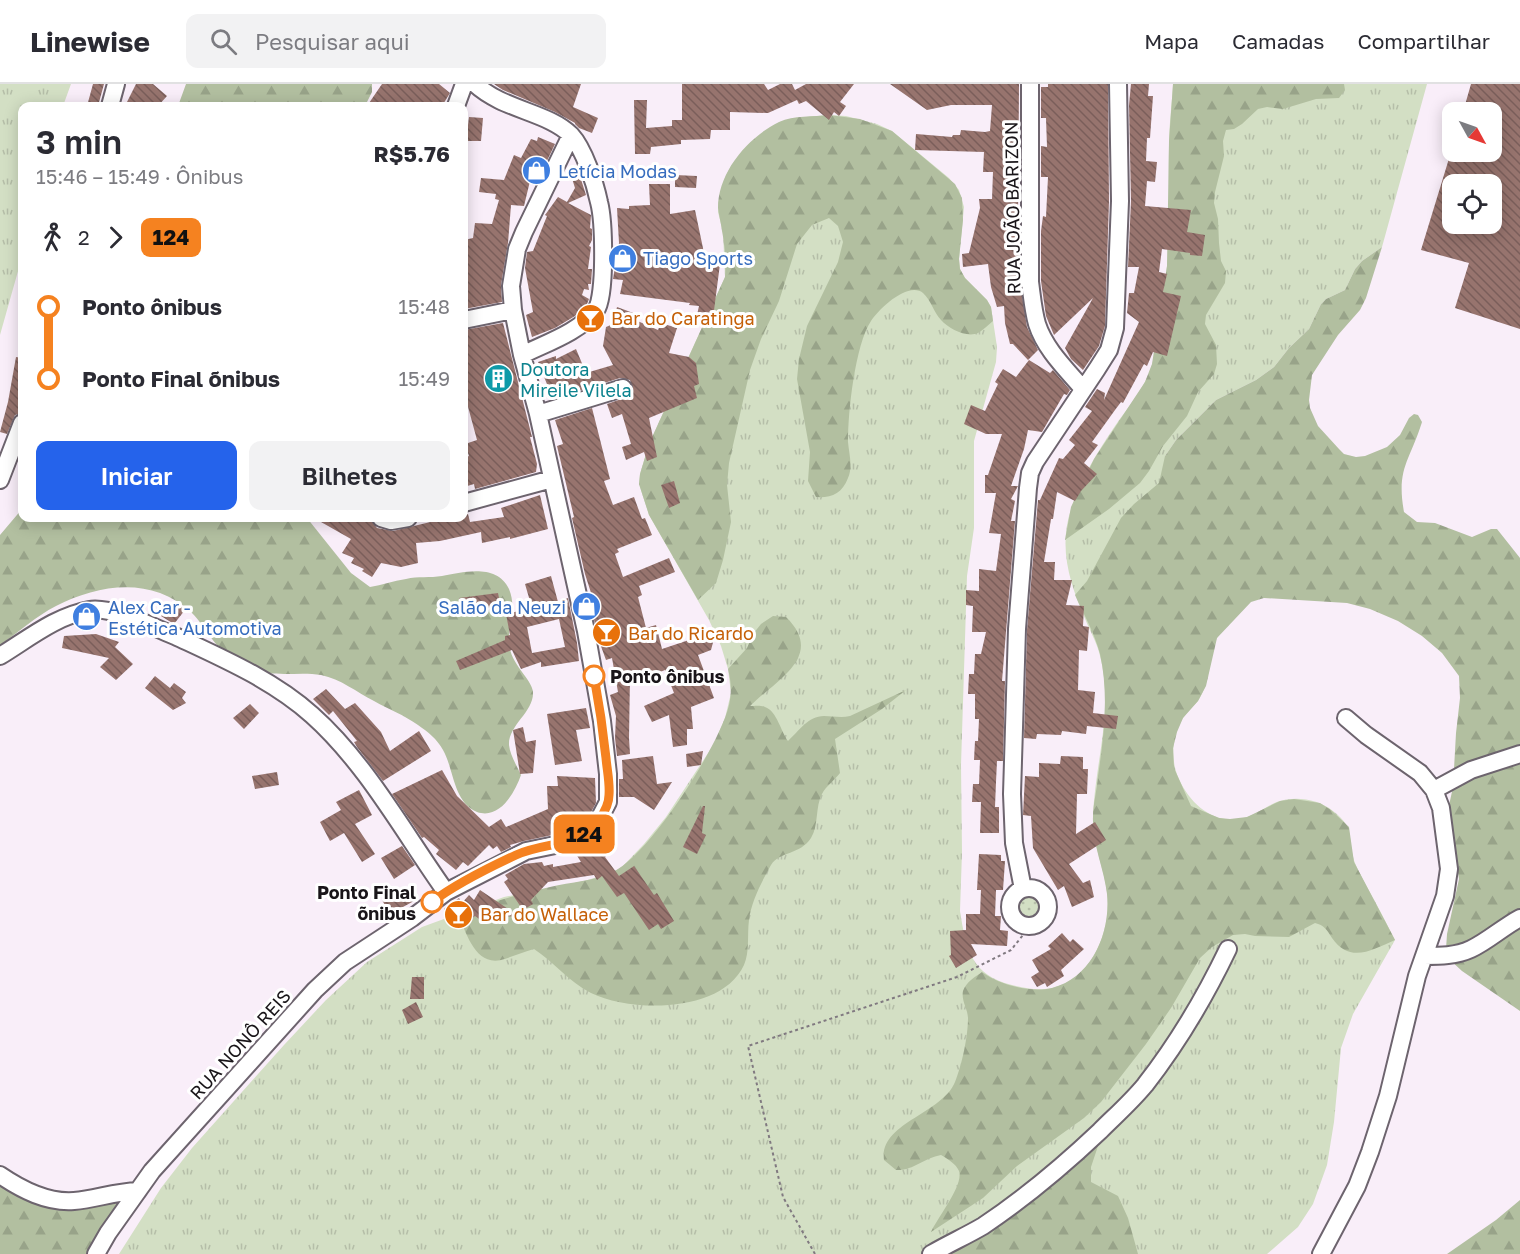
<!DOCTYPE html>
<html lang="pt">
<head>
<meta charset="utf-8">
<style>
	:root { --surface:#fff; --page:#f2f2f3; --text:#2b2b33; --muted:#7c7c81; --line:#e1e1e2; --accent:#2563eb }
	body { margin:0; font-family:"Golos Text",sans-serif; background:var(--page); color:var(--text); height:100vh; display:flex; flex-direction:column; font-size:22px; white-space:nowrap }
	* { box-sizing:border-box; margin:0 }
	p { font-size:20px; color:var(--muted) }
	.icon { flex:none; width:33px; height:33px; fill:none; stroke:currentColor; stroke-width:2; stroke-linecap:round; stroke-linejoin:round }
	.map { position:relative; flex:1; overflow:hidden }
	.details { position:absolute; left:18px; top:18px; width:450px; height:420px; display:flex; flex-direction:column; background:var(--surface); border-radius:12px; box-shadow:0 3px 15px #0003 }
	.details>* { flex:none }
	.badge { padding:0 12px; border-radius:9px; font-size:21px; line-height:39px }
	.needle { width:39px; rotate:130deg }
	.fabs { position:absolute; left:1442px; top:18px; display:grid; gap:12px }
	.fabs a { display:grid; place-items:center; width:60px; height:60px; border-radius:12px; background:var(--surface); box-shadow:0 3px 15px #0003; font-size:30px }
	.map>.badge { position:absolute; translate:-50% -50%; box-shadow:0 0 0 3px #fff }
	.legs { display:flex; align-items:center; gap:9px; height:66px; padding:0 18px; font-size:20px }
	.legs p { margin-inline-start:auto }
	.summary { display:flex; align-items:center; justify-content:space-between; height:102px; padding:0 18px }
	h1 { font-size:33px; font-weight:600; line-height:45px }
	.button { display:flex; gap:12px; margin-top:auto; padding:12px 18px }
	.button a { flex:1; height:69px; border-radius:12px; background:var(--accent); color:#fff; font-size:24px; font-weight:600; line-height:69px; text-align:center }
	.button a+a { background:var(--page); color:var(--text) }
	ul { padding:0 18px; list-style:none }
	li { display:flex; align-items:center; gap:21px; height:72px; font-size:22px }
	li i { display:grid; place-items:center; width:9px; height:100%; margin:0 8px; background:currentColor }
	li i::after { content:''; width:15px; height:15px; margin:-8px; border:4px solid; border-radius:50%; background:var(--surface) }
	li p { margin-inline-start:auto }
	li:first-child i { background:linear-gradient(#0000 50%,currentColor 0) }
	li:last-child i { background:linear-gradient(currentColor 50%,#0000 0) }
	header { display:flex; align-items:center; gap:36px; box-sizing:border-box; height:84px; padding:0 30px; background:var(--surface); border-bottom:2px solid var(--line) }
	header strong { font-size:28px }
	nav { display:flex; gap:33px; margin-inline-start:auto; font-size:21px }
	.search { width:420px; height:54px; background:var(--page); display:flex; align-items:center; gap:15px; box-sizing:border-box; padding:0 21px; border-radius:12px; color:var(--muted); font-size:22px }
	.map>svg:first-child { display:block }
	.grass { fill:url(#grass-tufts) }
	.forest { fill:url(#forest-firs) }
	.park { fill:url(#park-dots) }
	.building { fill:url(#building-back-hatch); fill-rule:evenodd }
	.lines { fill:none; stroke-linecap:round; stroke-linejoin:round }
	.minor-casing { stroke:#6d646e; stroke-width:20 }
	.path { stroke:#807980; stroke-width:2; stroke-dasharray:3 3; stroke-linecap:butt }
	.minor { stroke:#fff; stroke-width:16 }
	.line-1-casing { stroke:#fff; stroke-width:14 }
	.line-1 { stroke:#f58220; stroke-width:9 }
	.stop-1-dot { fill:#fff; stroke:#f58220; stroke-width:3 }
	.labels { text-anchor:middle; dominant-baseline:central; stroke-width:6; stroke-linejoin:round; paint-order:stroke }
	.shop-label { font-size:18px; fill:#366cbe; stroke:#fff; text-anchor:start }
	.street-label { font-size:18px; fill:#191519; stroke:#fff }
	.food-label { font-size:18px; fill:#c56008; stroke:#fff; text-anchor:start }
	.culture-label { font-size:18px; fill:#0d838f; stroke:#fff; text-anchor:start }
	.stop-label { font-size:18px; font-weight:bold; fill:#191519; stroke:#fff; text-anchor:start }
</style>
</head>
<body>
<header>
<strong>Linewise</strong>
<div class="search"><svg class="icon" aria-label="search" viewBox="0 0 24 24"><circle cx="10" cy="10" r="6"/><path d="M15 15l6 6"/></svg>Pesquisar aqui</div>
<nav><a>Mapa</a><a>Camadas</a><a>Compartilhar</a></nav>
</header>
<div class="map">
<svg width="1520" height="1170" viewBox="0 0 1520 1170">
	<defs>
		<pattern id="grass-tufts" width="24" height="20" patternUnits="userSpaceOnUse" patternTransform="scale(1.5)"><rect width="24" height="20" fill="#d3dfc4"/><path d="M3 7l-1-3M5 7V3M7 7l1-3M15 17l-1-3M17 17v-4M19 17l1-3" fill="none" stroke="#b5bea8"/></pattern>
		<pattern id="forest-firs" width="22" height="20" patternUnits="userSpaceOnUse" patternTransform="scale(1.5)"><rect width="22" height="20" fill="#b2bfa0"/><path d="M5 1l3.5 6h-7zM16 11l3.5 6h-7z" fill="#98a389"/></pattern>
		<pattern id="park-dots" width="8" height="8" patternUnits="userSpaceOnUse" patternTransform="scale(1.5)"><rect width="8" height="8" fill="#d3dfc4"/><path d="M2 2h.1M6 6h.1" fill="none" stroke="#b5bea8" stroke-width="1.8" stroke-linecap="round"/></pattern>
		<pattern id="building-back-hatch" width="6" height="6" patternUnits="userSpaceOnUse" patternTransform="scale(1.5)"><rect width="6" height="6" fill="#97746e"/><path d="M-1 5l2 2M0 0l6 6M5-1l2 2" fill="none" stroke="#7a5e5a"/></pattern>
	</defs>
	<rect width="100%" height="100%" fill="#f9eef9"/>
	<path class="grass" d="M0 0H71L63 22H22V173L0 251Z
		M1173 0H1427L1382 163 1362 177 1355 185 1345 206 1326 215 1321 220 1309 245 1289 264 1274 283 1256 296 1216 316 1176 356 1165 372 1227 542C1223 546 1218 551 1216 556 1208 576 1211 597 1198 617 1193 623 1187 628 1183 634 1172 652 1170 676 1179 695 1191 722 1217 743 1247 733 1259 729 1269 720 1280 717 1298 712 1319 716 1333 727 1357 745 1346 755 1355 779 1358 787 1363 795 1367 803 1377 821 1386 838 1395 856L1353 930 1341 964 1334 1038 1327 1081 1313 1120 1298 1143 1267 1170H119L161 1104 192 1064 284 961 326 916 367 878 422 843 504 813 584 797 611 789 622 783 644 760 666 733 714 660 725 634 731 609 728 585 721 562 709 536 649 431 639 400 640 390 649 360 725 193 723 148 718 128 719 118 725 94 731 82 749 60 780 38 795 34 829 31 846 32 877 40 892 47 949 94 959 106 964 123 959 175 960 185 965 194 987 216 991 223 997 263 996 278 974 357V444L967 492 961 681 962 768 960 827C966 865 971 891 1012 901 1023 904 1034 906 1045 905 1090 901 1112 848 1107 808 1104 783 1092 759 1093 732 1095 677 1115 624 1099 568 1096 557 1090 547 1086 537 1070 500 1058 465 1071 425 1080 396 1098 367 1115 342 1128 323 1145 304 1152 281 1157 264 1158 244 1160 226 1162 212 1165 197 1167 182 1171 142 1168 101 1169 61 1169 41 1172 20 1173 0Z"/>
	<path class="forest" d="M186 0H372V8L365 22H178Z
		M1173 0H1344L1345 6 1339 14 1316 15 1283 25 1267 23 1258 25 1242 40 1234 45 1226 46 1223 57 1224 72 1215 108 1214 119 1218 135 1219 159 1221 177 1226 187 1225 199 1206 231 1205 240 1216 261 1217 280 1214 290 1198 308 1187 332 1163 362 1149 387 1140 399 1109 425 1065 456 1071 423 1094 375 1145 298 1152 280 1167 182 1169 57Z
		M829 31 860 35 892 47 955 100 962 114 963 136 959 175 960 185 965 194 987 216 991 223 993 237C988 241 983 246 978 249 967 254 949 245 941 236 934 229 931 216 923 209 908 197 879 225 871 237 855 261 848 328 848 358 849 369 853 383 848 394 842 410 831 414 816 413L808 397 810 368 797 295 799 275 807 242 838 178 843 158 838 142 829 134 812 141 797 160 779 217 761 255 750 286 729 379 727 401 731 438 723 476 716 499 698 516 649 431 639 400 640 390 649 360 725 193C726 177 725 162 722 147 721 139 719 132 718 124 718 88 748 53 779 38 794 31 813 33 829 31Z
		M1382 163 1366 214 1360 226 1338 251 1312 291 1309 316 1310 324 1318 342 1339 365 1344 370 1356 373 1365 372 1387 363 1400 351 1409 334 1414 330 1418 331 1422 338C1410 377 1396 384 1404 428L1417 438 1435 439 1472 453 1491 445H1497L1520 474V927L1462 887 1449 875 1446 865 1447 850 1459 795 1448 726 1453 703 1456 649 1460 614 1459 592 1442 569 1422 552 1398 537 1370 525 1347 519 1264 514 1251 518 1217 554 1206 602 1198 617 1183 634 1177 648 1173 664 1174 684 1191 722 1219 734 1230 735 1247 733 1280 717 1294 715 1320 719 1331 726 1349 743 1354 778 1395 856C1372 866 1350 880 1332 854 1327 846 1324 841 1315 839L1289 853 1255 852 1245 850 1233 851 1212 863 1200 874 1171 924 1146 960 1101 1018 1084 1034 1017 1082 983 1114 931 1148C937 1134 964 1101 959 1087 956 1080 948 1075 941 1071 924 1074 913 1087 896 1086L884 1076C879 1039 942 1030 955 998 962 981 968 952 968 934 968 925 961 917 963 907 966 898 975 893 982 888 1000 901 1030 909 1052 904 1092 894 1111 848 1107 810 1104 784 1092 760 1093 733 1093 720 1097 706 1098 692 1104 651 1109 611 1100 570 1095 550 1083 529 1075 511L1087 497 1121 434 1134 420 1159 399 1165 372 1176 356 1216 316 1256 296 1274 283 1289 264 1309 245 1321 220 1326 215 1345 206 1355 185 1362 177Z
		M22 425V434H307L351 489 370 503C382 501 393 497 406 495 418 492 430 494 442 492 463 488 497 479 509 505 517 524 508 541 509 559 510 580 532 595 533 608 534 628 508 641 509 661 510 671 517 682 521 691 515 708 500 736 477 728 453 718 454 685 443 666 437 655 428 648 418 641 404 631 388 625 374 617 356 608 341 595 321 591 300 587 274 594 254 585 241 579 226 572 216 560 208 550 201 538 191 528 152 492 99 500 56 522 36 532 18 549 0 561V451Z
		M773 532 786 533C826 572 776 596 750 622 754 622 761 621 765 623 777 627 781 648 788 657 799 647 808 632 824 632 833 632 841 634 850 632L906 606 882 625 835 655 840 689C835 696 826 702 822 710 815 723 819 741 811 754 800 771 780 767 771 781 762 797 751 818 749 836 747 851 750 867 744 881 722 929 632 929 591 909 569 898 554 878 534 865 523 868 512 873 501 876 475 882 466 848 458 830 489 819 519 810 550 803 571 798 594 797 613 788 650 770 720 661 729 621 732 608 731 597 728 585L747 564 753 550 761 540Z
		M1100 1056 1091 1083V1098L1118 1112 1128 1134 1138 1170H935Z
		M0 1097 23 1110 126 1113 88 1170H0Z
		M1520 1116V1170H1447L1496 1136Z"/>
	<path class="park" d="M1014 823a15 15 0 1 1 30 0a15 15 0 1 1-30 0Z"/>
	<path class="building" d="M93 0H104L98 22H87Z
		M136 0H153L167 12 158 22H125Z
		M382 0H439L450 9 442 22H367Z
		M494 0H581L573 23 598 34 592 49 579 44 575 40V39L555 28 503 6Z
		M682 0H764L768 6 780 0H792L795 6 806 0H854L840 18 846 22 839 32 834 28 829 36 806 17 799 20 797 16 768 29 730 28V46H711L710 55 681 56V60L651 63 650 70H635L634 16H647L646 44 672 42V36H682Z
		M890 0H1019L1018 133 1020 146V199L1027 243 1038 266 1028 276 1013 260H1010L1005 239 1004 222 997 223 991 203 988 180 963 183 962 170 969 169 980 124 979 115H992L993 88H983L984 68 915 66 916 50 952 53 953 51H960L961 46 985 48 990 47 992 21H951L927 26Z
		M1048 0H1108L1109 117 1105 242 1099 262 1083 286 1071 275 1065 264 1093 214 1054 251 1046 232 1041 197V147L1043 132 1046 133 1048 93H1041V62L1047 63 1046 34H1041V3H1048Z
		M1131 0H1149L1148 12H1153L1150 54H1147L1146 77 1157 78 1155 98 1147 97 1145 122 1191 126 1187 148 1205 151 1202 172 1190 171V169L1162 165 1159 188 1167 190 1163 208 1181 212 1167 272 1153 268 1147 282 1144 280 1123 319 1121 318 1115 326 1092 358 1098 361 1084 379 1097 390 1081 407 1075 417 1057 408 1053 435H1051L1044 478H1055L1054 496H1072L1066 521 1084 522 1083 542 1089 543 1087 567 1079 566 1078 606 1095 608 1093 629 1118 632 1116 645 1087 642 1086 650 1062 647 1061 651 1037 650 1036 655 1024 654 1027 546 1038 416H1040L1059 374 1063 375 1075 361 1069 356 1092 327 1085 323 1097 305 1105 309 1104 316 1139 238 1127 229 1129 209H1134L1139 183H1128L1131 117 1129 21Z
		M1471 0H1520V245L1455 224 1469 179 1421 166 1451 68H1491V28H1463ZM1452 100H1491V140H1452Z
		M469 33 483 34 481 57H466Z
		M538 53 555 60 536 100 530 97 524 122 511 121 508 159 501 201 502 218 464 225V156L473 154 475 139 492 140 499 116 495 115 496 110 479 108 481 94 504 96 514 71 521 74 531 55 537 57Z
		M577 83 586 111 568 119 591 131 590 144 592 145V156L589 162 591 163 588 185H592L591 200H588L589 206 584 205 582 211 589 215 587 220 575 232 555 244 532 253 526 231 533 228 525 184 527 168 533 167 547 132 545 131 558 113 567 118 575 104 569 85Z
		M675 91 697 92 696 104 675 103Z
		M649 100H670V130L695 126 708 188 709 180H720L713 234 696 235 699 222 689 221 690 219 620 210 623 196 613 195 619 159 617 124 629 125V122L650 121Z
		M617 223 636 230 633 235 658 246 661 239 677 244 669 269 689 273 696 279 699 300 694 302 697 314 649 334 657 373 647 377 644 368 626 376 622 363 631 360 622 330 612 334 607 320 630 312 633 306 630 296 620 294 553 315 538 278 556 272V275L576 265 586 289 613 281 603 262 606 243 613 240Z
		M503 239 532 353H530L537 380 536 388 475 405 474 400 464 403V374L469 372 465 360 477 356 464 308V246Z
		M16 273 22 274V329L15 331 7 350 0 348 8 318Z
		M1029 276 1050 289 1053 286 1070 306 1067 311 1064 310 1042 348 1028 346 1024 365 1011 402H1018L1011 415 1015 417 1011 437H1015L1002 597H1005L1003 677H997L996 698 995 723H999V749H980L981 718H972L973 700H979L980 676H974L975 657H978L979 635H975V610H968L969 590H974L975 570H981L986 548H972L973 522 966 521V506L979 507V485L996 487 1001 450 989 449 996 409H985V391H988L1002 350H986L964 340 971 321 985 327 998 300 995 298 1003 285 1016 293Z
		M592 324 610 395 604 397 613 421 634 413 642 435 645 434 652 451 617 465 619 468 615 470 623 493 669 474 675 488 639 502 642 511 638 513 646 544 656 541 662 565 716 547 711 566 698 571 714 614 691 623 693 645H687V661L673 663 669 631 652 638 644 622 674 609 665 586 633 599 630 593 629 654 630 670 617 672 615 654 616 632 610 611 618 608 612 574 606 576 598 554 589 513 592 512 585 490 572 434 574 433 557 362 563 360 555 336Z
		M674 397 680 419 669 424 661 401Z
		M540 411 548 445 510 455V453L482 459 481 448 440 457 416 459 418 479 401 483 381 479 372 493 362 487 364 485 351 479 354 474 342 469 351 455 314 434H365L371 436 377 444 393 447 447 434H464V431L468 430 470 438 504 433 501 424Z
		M551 492 558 518 568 514 577 559 579 577 541 583V578L521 585 512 566 460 586 456 577 505 556V552L510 551 506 530 532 524 525 500ZM559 535 565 563 532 569 527 543Z
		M498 509 501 524 463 532 459 514Z
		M174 518 185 526 174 540 161 532Z
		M96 550 119 558 115 563 133 580 116 596 100 583 109 574 62 564 64 552Z
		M155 592 170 604 174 599 186 608 182 614 186 619 173 626 145 604Z
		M326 605 345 625 355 619 381 648 390 667 419 647 431 667 383 697 357 663 354 658 357 657 333 627 329 631 313 615Z
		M250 620 259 629 244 645 233 634Z
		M586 624 590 644 576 646 582 677 555 681 547 630Z
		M523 643 526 658 536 656 533 689 520 690 513 646Z
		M703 667 701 681 687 683 686 670Z
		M653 672 657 700 672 698 654 726 634 713H619V695H623L622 676Z
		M1061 672 1083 673V685H1088L1087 710H1077L1076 750 1095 738 1106 756 1069 780 1083 799 1090 796 1094 813 1072 823 1064 802 1058 806 1033 764 1031 732 1023 731 1025 692 1039 693V679L1060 680Z
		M442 686 457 712 489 743 501 735 506 743 548 725 547 702H558L557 692 595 694 596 719 590 730 574 744 562 749 524 757 510 761 511 763 501 768 497 762 493 765 489 761 468 782 463 778 456 786 436 770 439 766 424 753 422 754 392 710Z
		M277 688 279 701 255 705 252 692Z
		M359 706 372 731 355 740 375 770 362 778 344 749 330 757 320 738 341 726 336 718Z
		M703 722H705L702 749 706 751 697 770 683 763Z
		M600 760 607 771 605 773 619 792 634 782 654 811 657 809 674 837 661 845 658 840 649 846 624 809 617 813 602 792 597 796 594 791 548 798 531 816 533 820 523 826 504 798 508 795 505 791 524 780 542 778 544 782 553 780V783L581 778 574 767 586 761 589 766Z
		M402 762 415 781 394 795 381 774Z
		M979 770 1001 771V777H1005L1003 806H996L995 832H1001L1000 846 1008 847 1007 862 971 860 977 871 956 884 949 872 951 871 950 847 966 846V830H980L981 806H977Z
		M407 803 414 817 390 830 382 816Z
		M480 806 520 833 487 831 482 837 475 832 462 842 444 825 459 814 462 819 469 811 474 816Z
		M1062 849 1070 858 1073 855 1084 865 1061 886 1064 892 1047 903 1045 899 1037 903 1031 893 1039 888 1032 876 1051 865 1048 862Z
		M412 893H424V915H410Z
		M416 918 423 933 408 940 402 926Z"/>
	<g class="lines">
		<defs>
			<path id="minor" d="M475 0C503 26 548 28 571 51 584 65 595 99 599 118 604 137 606 212 596 226 580 248 546 259 522 271
				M1030 0V198C1032 212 1033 226 1037 240 1045 265 1066 285 1083 305
				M110 22 116 0
				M456 22 464 0
				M464 236 513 226
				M538 330 623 304
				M0 396 22 339
				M464 419 552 395
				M381 434 391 437 408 434
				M0 572C28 555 56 532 89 526 112 522 153 543 175 552 222 574 273 596 312 631 366 679 404 749 446 808
				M1434 706 1471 686 1520 670
				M1010 823a19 19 0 1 1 38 0a19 19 0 1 1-38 0Z
				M1023 805 1014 759 1012 710 1017 545 1028 404 1030 389 1035 378 1097 285 1109 266 1115 244 1120 117 1118 0
				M1424 872C1440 872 1456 872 1471 865 1488 857 1503 843 1520 834
				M0 1091C22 1106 47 1119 74 1117 96 1115 114 1108 138 1107
				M96 1170 108 1149 152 1087 315 906 345 878 412 834 446 808 526 767 565 759 580 753 598 737 608 718V690L602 637 586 547 538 330 522 271 513 226 511 202 517 165 524 148 571 51
				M931 1170C948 1160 966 1152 983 1142 1025 1114 1063 1082 1100 1047 1115 1032 1131 1018 1145 1001 1177 960 1205 913 1228 865
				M1321 1170 1357 1102 1370 1068 1388 1012 1417 892 1445 812 1449 785 1441 724 1434 706 1420 689 1366 651 1346 634"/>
		</defs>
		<use href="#minor" class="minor-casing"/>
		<path class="path" d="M815 1170 783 1113 748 962 957 893 1011 866 1031 841"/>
		<use href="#minor" class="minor"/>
	</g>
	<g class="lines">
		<defs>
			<path id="line-1" d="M432 818C457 799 488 784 516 771 547 757 576 765 599 736 604 729 609 720 609 711 610 699 607 686 606 674 603 646 599 619 594 592"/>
		</defs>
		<use href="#line-1" class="line-1-casing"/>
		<use href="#line-1" class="line-1"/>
	</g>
	<defs>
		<symbol id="shop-disc" viewBox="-11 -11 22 22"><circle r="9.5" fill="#3f7fe0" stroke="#fff"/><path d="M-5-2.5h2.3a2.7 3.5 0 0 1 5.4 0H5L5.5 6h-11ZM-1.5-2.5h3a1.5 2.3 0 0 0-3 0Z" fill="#fff"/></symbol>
		<symbol id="bar-disc" viewBox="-11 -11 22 22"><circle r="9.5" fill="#e8710a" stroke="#fff"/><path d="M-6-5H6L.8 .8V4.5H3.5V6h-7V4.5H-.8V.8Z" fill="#fff"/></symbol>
		<symbol id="building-disc" viewBox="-11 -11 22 22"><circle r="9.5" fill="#0f9aa8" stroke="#fff"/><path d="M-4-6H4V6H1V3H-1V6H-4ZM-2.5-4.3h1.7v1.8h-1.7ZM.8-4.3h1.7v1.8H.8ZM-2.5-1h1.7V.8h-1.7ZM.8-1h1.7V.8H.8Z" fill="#fff"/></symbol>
	</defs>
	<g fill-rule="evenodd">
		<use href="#shop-disc" x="520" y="70" width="33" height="33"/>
		<use href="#shop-disc" x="606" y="158" width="33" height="33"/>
		<use href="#bar-disc" x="574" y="218" width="33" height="33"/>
		<use href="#building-disc" x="482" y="278" width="33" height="33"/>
		<use href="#shop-disc" x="570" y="506" width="33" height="33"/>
		<use href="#shop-disc" x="70" y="516" width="33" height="33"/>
		<use href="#bar-disc" x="590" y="532" width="33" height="33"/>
		<use href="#bar-disc" x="442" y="814" width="33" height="33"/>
	</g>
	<g class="stop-1-dot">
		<circle cx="594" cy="592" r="10"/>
		<circle cx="432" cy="818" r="10"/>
	</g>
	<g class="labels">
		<g class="shop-label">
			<text x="558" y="87">Letícia Modas</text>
			<text x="643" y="174">Tiago Sports</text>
			<text x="108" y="523">Alex Car -<tspan x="108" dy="21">Estética Automotiva</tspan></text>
			<text x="566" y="523" text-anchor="end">Salão da Neuzi</text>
		</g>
		<g class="street-label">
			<text transform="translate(1012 124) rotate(-91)">RUA JOÃO BARIZON</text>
			<text transform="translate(240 960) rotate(-48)">RUA NONÔ REIS</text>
		</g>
		<g class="food-label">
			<text x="611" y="234">Bar do Caratinga</text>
			<text x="628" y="549">Bar do Ricardo</text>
			<text x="480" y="830">Bar do Wallace</text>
		</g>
		<g class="culture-label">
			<text x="520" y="285">Doutora<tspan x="520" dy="21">Mireile Vilela</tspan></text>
		</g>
		<g class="stop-label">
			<text x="610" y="592">Ponto ônibus</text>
			<text x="416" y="808" text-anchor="end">Ponto Final<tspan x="416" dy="21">õnibus</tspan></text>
		</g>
	</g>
</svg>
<div class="fabs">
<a><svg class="needle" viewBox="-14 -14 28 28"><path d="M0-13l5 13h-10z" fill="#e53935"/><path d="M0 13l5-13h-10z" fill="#7c7c81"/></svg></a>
<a><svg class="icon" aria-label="locate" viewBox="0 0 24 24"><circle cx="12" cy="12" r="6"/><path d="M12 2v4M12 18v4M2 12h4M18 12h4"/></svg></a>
</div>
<b class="badge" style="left:584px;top:750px;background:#f58220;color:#111">124</b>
<section class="details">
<div class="summary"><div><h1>3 min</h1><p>15:46 – 15:49 · Ônibus</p></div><b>R$5.76</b></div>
<div class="legs"><svg class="icon" aria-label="walk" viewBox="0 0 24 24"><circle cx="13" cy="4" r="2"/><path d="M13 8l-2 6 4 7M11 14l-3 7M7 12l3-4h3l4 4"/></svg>2<svg class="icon" aria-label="forward" viewBox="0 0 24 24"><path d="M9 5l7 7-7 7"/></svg><b class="badge" style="background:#f58220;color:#111">124</b></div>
<ul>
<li><i style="color:#f58220"></i><b>Ponto ônibus</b><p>15:48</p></li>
<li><i style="color:#f58220"></i><b>Ponto Final õnibus</b><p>15:49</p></li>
</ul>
<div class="button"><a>Iniciar</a><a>Bilhetes</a></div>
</section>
</div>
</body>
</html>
